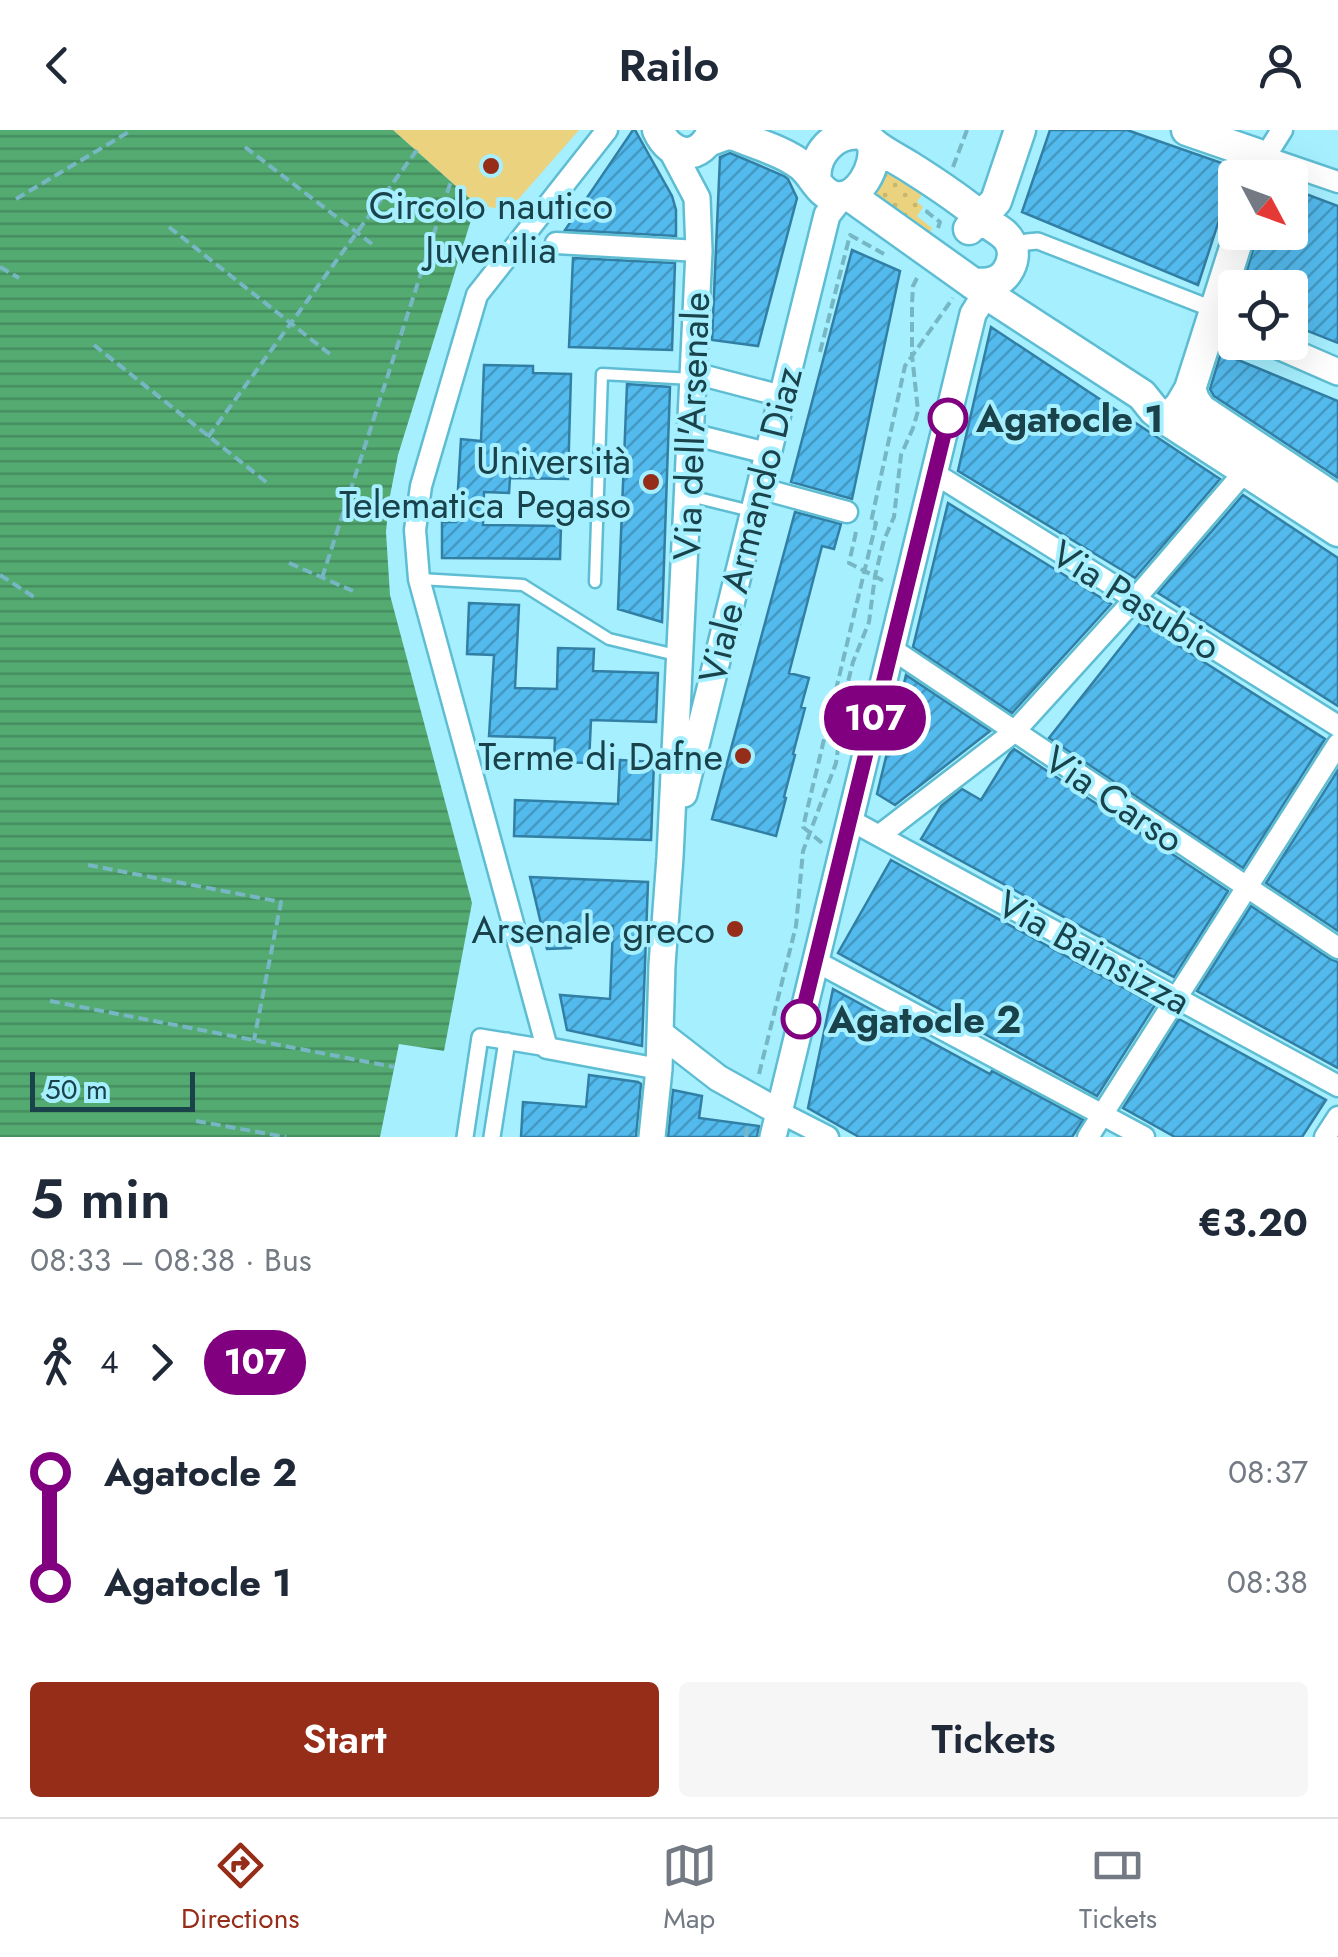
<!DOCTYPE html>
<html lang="en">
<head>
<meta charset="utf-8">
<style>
	:root { --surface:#fff; --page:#f6f6f7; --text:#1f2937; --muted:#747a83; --line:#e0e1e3; --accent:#962d18 }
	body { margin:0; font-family:Jost,sans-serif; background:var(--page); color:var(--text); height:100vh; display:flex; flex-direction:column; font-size:38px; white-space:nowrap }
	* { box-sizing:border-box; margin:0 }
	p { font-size:32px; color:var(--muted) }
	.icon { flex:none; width:55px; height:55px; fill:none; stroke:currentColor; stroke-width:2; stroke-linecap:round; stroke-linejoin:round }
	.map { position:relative; height:1007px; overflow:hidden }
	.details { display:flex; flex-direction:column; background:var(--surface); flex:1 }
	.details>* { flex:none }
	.badge { padding:0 20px; border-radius:32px; font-size:35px; line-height:65px }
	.needle { width:65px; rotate:131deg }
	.controls { position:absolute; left:1218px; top:30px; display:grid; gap:20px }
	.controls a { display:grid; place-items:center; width:90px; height:90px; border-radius:10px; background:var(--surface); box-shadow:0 10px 40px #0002; font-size:50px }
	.scale { position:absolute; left:30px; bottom:25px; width:165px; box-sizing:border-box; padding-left:10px; border:5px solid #19424a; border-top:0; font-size:28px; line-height:35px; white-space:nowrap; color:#19424a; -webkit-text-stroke:8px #a5efff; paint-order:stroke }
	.map>.badge { position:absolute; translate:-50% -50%; box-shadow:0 0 0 5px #fff }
	.legs { display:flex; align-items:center; gap:15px; height:110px; padding:0 30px; font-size:32px }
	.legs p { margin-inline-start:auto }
	.overview { display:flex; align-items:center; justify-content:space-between; height:170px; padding:0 30px }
	h1 { font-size:55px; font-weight:600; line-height:75px }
	.button { display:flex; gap:20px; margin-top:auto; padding:20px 30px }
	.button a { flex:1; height:115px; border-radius:10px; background:var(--accent); color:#fff; font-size:40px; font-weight:600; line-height:115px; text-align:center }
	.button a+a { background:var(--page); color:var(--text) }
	ul { padding:0 30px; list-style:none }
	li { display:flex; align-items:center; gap:35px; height:110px; font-size:38px }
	li i { display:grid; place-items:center; width:15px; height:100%; margin:0 12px; background:currentColor }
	li i::after { content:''; width:25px; height:25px; margin:-12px; border:8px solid; border-radius:50%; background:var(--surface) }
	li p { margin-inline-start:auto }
	li:first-child i { background:linear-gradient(#0000 50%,currentColor 0) }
	li:last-child i { background:linear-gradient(currentColor 50%,#0000 0) }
	header { display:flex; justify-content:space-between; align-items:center; height:130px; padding:0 30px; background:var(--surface); font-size:45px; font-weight:600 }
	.tab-bar { display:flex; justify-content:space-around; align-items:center; height:140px; border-top:2px solid var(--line); background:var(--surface); font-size:28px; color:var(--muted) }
	.tab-bar a { display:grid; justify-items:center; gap:5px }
	.tab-bar .on { color:var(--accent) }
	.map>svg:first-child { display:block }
	.grass { fill:url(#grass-dots) }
	.park { fill:#ead27f }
	.water { fill:url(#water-rules) }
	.building { fill:url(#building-hatch); stroke:#327fa5; stroke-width:2.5 }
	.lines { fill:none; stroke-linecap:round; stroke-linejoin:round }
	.service-casing { stroke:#5ebdd2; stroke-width:15 }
	.pedestrian-casing { stroke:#5ebdd2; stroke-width:20 }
	.minor-casing { stroke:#5ebdd2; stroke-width:25 }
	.tertiary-casing { stroke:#5ebdd2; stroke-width:30 }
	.secondary-casing { stroke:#5ebdd2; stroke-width:35 }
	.path { stroke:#77b6c3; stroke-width:4; stroke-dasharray:10 5; stroke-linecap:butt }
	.service { stroke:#fff; stroke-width:10 }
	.pedestrian { stroke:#fff; stroke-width:15 }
	.minor { stroke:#fff; stroke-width:20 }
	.tertiary { stroke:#fff; stroke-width:25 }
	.secondary { stroke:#fff; stroke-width:30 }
	.line-1-casing { stroke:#fff; stroke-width:22 }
	.line-1 { stroke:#800080; stroke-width:15 }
	.poi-dot { fill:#962d18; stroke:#a5efff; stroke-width:4 }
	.stop-1-dot { fill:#fff; stroke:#800080; stroke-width:5 }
	.labels { text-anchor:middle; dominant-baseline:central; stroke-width:8; stroke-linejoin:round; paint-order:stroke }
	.poi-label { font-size:38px; fill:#19424a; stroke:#a5efff; text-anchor:end }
	.stop-label { font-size:38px; font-weight:bold; fill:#19424a; stroke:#a5efff; text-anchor:start }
	.street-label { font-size:38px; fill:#19424a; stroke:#a5efff }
</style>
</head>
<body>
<header><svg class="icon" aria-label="back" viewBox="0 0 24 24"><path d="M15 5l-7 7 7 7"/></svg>Railo<svg class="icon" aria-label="person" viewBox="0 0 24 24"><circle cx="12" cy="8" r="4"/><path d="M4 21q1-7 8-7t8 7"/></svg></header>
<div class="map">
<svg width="1338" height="1007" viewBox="0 0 1338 1007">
	<defs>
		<pattern id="grass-dots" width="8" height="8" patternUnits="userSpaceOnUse" patternTransform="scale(2.5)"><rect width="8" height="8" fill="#ead27f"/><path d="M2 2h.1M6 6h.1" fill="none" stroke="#c8b66f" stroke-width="1.8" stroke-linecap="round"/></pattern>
		<pattern id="water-rules" width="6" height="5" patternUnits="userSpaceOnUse" patternTransform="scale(2.5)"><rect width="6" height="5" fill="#54ab72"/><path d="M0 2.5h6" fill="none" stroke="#458d60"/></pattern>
		<pattern id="building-hatch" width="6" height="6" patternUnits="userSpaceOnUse" patternTransform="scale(2.5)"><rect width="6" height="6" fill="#53baed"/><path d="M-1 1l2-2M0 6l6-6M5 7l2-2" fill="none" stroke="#4499c2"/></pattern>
	</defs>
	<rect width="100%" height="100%" fill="#a5efff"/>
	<path class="grass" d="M892 40 925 60 917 72 923 77 917 86 932 98 929 106 873 67V62L885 42Z"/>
	<path class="park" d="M393 0H579L508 81 476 74Z"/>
	<path class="water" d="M0 0H393L476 74 398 325 389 371 386 402 390 465 472 773 444 921 399 914 380 1007H0Z"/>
	<path class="building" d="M633 0H635L672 66 676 80V106L565 100Z
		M1050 0H1127L1236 38 1198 155 1022 82Z
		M730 23 784 46 788 49 797 68 758 216 712 210 720 27Z
		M1290 58 1338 76V213L1290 194V158H1242L1258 102H1290Z
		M852 120 900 141 852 369 791 352Z
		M573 128 675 133 672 220 569 217Z
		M991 197 1220 349 1135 448 958 341Z
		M1221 223 1338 271V348L1214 266 1210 259Z
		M484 235 533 236V243L571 244 568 349 510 348 509 363 484 362 483 395 561 396 560 429 442 428V392H456L461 309 481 311Z
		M627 254 670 257 662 492 618 479Z
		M1243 365 1338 428V576L1158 463Z
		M948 373 1111 474 1012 583 913 517Z
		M795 382 841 394 834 419 822 416 789 543 809 548 801 577 805 578 793 624 795 625 784 667 786 668 776 706 712 689Z
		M469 473 519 475 515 558 557 559 558 518 594 519 593 541 658 543 656 592 591 590 589 633 554 632 555 608 489 606 494 525 467 524Z
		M1141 492 1325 609 1243 738 1049 608Z
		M906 545 990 601 895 675 877 664Z
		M1014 619 1228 761 1174 847 921 709 941 676 962 659 981 670 1010 623Z
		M620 630 654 632 651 710 514 706 515 670 618 674Z
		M1338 640V801L1266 753Z
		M891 730 1155 875 1097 966 838 823Z
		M530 747 648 752 642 916 567 900 560 865 610 869 613 796 568 794 571 818 547 819Z
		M1251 776 1330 829 1338 832V938L1197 861Z
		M833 859 990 944 992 941 1083 990 1072 1007H859L808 978Z
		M1179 889 1326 970 1302 1007H1175L1123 978Z
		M589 945 638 952 641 954 636 1007H521L523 972 586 977Z
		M673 960 702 966 699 988 759 996 757 1007H668Z"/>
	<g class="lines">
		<defs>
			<path id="service" d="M690 366 751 381
				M420 449 523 455 609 509 680 526
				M595 452 602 244 692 249"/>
			<path id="pedestrian" d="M1012 118 1027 112 1038 111 1215 180
				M465 1007 480 907 547 918
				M492 1007 507 911"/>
			<path id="minor" d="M607 0 477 165 421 356 415 400 419 449 547 918 659 939
				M1282 0 1265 27 1338 52
				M556 113 699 121
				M694 243 782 266
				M691 304 767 323
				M934 343 1338 596
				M759 358 847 382
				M892 519 1338 818
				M850 690 1338 956
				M880 705 1014 602 1135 469 1246 340
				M815 831 1144 1007
				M779 982 828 1007
				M1088 1007 1338 614
				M1325 1007 1338 987"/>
			<path id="tertiary" d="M1213 188 1235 198
				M1269 212 1338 242
				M684 664 827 85 841 67
				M660 903 718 948 779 982
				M652 1007 659 939 662 835 670 727 699 121 697 68 671 19
				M773 1007 973 184 992 153"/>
			<path id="secondary" d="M658 0C671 29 701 32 713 0
				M861 0C873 18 891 25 910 37 937 54 963 71 987 92 995 99 1005 102 1010 112 1015 122 1013 133 1007 142 999 154 985 155 972 153
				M1187 0 1265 27 1258 48
				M708 11 727 4 735 5C756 14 783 21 801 35 813 44 819 64 835 67 859 71 877 36 873 16
				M816 52C812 25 834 0 863 4
				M849 65 999 172 1142 265 1154 280 1167 290 1338 401
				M969 99 996 71 1020 0
				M1190 259 1194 270 1201 280 1338 371
				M1167 290 1180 276 1190 259 1240 102"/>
		</defs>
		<use href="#service" class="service-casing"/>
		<use href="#pedestrian" class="pedestrian-casing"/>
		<use href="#minor" class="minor-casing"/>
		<use href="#tertiary" class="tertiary-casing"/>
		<use href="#secondary" class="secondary-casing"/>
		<path class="path" d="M245 17 372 114
			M953 37 967 0
			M16 69 132 0
			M928 80 927 82 940 92 938 98
			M169 97 331 225
			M0 137 19 148
			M94 215 270 355
			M820 222 850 105 884 124
			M208 307 417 20
			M856 402 849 433 884 451
			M289 433 353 461
			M0 445 34 467
			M322 448 451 51
			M822 713 803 697 876 393 871 392 905 236 953 168
			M88 735 281 772 254 910
			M50 871 394 937
			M759 944 796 796 803 721 836 633 846 560 853 532 869 492 875 446 884 410 894 387 901 325 913 298 918 281 912 225V174L913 156 917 148
			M196 991 286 1007
			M746 1007 748 992"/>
		<use href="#service" class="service"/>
		<use href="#pedestrian" class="pedestrian"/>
		<use href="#minor" class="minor"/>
		<use href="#tertiary" class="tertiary"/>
		<use href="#secondary" class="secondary"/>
	</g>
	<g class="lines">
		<defs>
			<path id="line-1" d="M801 889 948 288"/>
		</defs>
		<use href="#line-1" class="line-1-casing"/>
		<use href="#line-1" class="line-1"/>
	</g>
	<g class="poi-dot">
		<circle cx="491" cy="36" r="10"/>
		<circle cx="651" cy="352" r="10"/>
		<circle cx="743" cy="626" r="10"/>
		<circle cx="735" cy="799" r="10"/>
	</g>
	<g class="stop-1-dot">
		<circle cx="948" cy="288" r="18"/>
		<circle cx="801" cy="889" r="18"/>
	</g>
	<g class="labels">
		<g class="poi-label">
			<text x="491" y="75" text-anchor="middle">Circolo nautico<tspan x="491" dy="44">Juvenilia</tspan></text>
			<text x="631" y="330">Università<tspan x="631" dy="44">Telematica Pegaso</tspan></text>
			<text x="723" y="626">Terme di Dafne</text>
			<text x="715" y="799">Arsenale greco</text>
		</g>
		<g class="stop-label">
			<text x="976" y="288">Agatocle 1</text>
			<text x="828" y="889">Agatocle 2</text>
		</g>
		<g class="street-label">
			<text transform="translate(691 296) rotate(-88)">Via dell'Arsenale</text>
			<text transform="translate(750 395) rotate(-76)">Viale Armando Diaz</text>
			<text transform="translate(1136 470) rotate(32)">Via Pasubio</text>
			<text transform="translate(1114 669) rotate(34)">Via Carso</text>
			<text transform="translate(1094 822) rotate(29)">Via Bainsizza</text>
		</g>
	</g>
</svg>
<div class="controls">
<a><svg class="needle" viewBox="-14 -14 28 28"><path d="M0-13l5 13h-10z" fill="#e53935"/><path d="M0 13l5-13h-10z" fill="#747a83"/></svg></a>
<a><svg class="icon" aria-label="locate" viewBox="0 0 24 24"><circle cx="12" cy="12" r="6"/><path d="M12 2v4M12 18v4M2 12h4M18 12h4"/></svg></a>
</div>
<div class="scale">50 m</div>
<b class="badge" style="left:875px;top:588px;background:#800080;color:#fff">107</b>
</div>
<section class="details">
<div class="overview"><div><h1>5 min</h1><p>08:33 – 08:38 · Bus</p></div><b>€3.20</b></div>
<div class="legs"><svg class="icon" aria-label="walk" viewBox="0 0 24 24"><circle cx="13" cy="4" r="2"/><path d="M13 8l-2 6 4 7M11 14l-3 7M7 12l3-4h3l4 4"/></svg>4<svg class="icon" aria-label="forward" viewBox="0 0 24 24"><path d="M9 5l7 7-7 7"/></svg><b class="badge" style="background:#800080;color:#fff">107</b></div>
<ul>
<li><i style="color:#800080"></i><b>Agatocle 2</b><p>08:37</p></li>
<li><i style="color:#800080"></i><b>Agatocle 1</b><p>08:38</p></li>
</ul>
<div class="button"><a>Start</a><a>Tickets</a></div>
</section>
<nav class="tab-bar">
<a class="on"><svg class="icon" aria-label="directions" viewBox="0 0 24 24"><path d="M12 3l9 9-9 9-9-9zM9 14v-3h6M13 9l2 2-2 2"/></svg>Directions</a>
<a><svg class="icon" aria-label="map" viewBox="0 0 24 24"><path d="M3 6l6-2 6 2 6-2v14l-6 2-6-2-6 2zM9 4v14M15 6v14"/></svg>Map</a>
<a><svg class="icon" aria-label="tickets" viewBox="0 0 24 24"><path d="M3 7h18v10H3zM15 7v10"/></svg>Tickets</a>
</nav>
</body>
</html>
